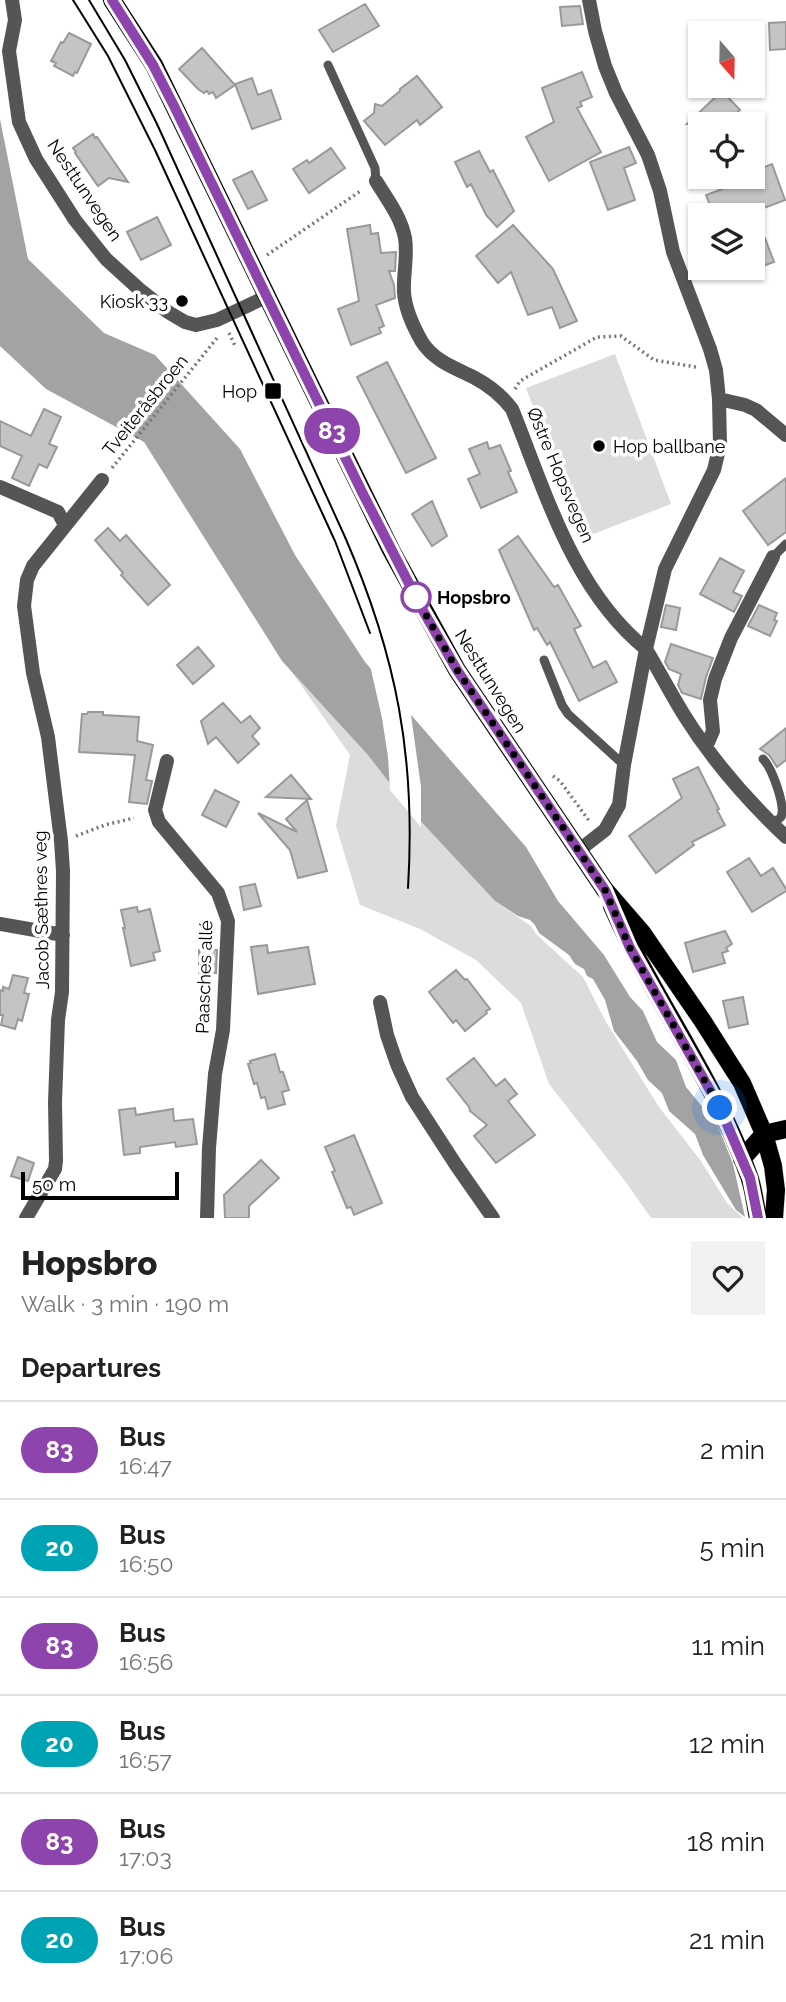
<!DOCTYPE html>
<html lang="en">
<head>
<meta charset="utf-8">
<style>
	:root { --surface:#fff; --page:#f2f2f2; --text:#222; --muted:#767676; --line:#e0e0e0 }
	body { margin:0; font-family:Raleway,sans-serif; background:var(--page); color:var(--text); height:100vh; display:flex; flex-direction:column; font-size:26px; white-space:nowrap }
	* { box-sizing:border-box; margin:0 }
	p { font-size:23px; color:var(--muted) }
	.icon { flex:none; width:38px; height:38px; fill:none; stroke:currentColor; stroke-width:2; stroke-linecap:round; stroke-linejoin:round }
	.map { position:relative; height:1218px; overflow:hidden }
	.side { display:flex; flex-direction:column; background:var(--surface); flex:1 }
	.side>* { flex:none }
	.badge { padding:0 14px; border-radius:23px; font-size:24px; line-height:46px }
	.needle { width:46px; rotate:160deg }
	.tools { position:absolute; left:688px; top:21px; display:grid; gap:14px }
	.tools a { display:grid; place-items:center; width:77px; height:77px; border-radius:0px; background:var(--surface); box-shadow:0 2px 5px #0004; font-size:35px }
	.scale { position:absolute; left:21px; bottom:18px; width:158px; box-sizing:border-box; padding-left:7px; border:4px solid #000; border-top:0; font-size:19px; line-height:24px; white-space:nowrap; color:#000; -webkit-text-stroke:5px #fff; paint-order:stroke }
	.you { position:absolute; width:35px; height:35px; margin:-18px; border:5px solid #fff; border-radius:50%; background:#1a73e8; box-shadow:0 0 0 10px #1a73e833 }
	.map>.badge { position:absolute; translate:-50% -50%; box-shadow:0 0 0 4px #fff }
	h2 { padding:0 21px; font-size:26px; line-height:63px }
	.round { display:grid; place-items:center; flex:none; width:74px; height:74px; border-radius:0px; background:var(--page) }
	.headline { display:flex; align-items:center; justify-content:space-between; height:119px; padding:0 21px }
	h1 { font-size:33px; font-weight:800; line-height:52px }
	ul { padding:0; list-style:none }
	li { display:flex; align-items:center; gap:21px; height:98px; padding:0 21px; border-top:2px solid var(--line) }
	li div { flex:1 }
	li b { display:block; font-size:26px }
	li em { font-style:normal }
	li .badge { min-width:77px; font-weight:700; text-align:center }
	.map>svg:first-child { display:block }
	.green { fill:#dcdcdc }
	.water { fill:#a3a3a3 }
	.pier { fill:#fff }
	.building { fill:#c4c4c4; stroke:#999; stroke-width:2 }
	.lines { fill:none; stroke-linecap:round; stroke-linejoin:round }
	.primary-casing { stroke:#dbdbdb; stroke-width:19 }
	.path { stroke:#777; stroke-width:3.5; stroke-dasharray:2 3.5; stroke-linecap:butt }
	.lane { stroke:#555; stroke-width:9 }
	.street { stroke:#555; stroke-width:14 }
	.primary { stroke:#000; stroke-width:18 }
	.tram { stroke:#000; stroke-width:2 }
	.line-casing { stroke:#fff; stroke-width:16 }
	.line { stroke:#8e44ad; stroke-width:10 }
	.walk { stroke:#000; stroke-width:7; stroke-dasharray:0 12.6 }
	.poi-dot { fill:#000; stroke:#fff; stroke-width:2.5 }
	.stop-dot { fill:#fff; stroke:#8e44ad; stroke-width:3.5 }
	.labels { text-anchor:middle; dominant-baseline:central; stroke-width:7; stroke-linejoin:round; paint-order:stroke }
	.street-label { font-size:18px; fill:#000; stroke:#fff }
	.poi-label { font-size:18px; fill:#000; stroke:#fff; text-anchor:end }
	.stop-label { font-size:18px; font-weight:bold; fill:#000; stroke:#fff; text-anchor:start }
</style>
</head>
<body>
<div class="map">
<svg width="786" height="1218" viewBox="0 0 786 1218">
	<rect width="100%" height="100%" fill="#fff"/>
	<path class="green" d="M615 354 671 504 583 538 526 388Z
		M289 668 367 754 413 813 495 901 531 926 537 935 583 977 606 1022 659 1107 701 1161 727 1203 743 1218H651L625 1181 549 1084 521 1003 476 960 420 929 360 905 336 826 350 755Z"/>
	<path class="water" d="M0 119 28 259 104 333 155 355 240 449 295 555 365 662 526 847 558 901 604 955 630 997 643 1011 657 1042 676 1060 686 1087 718 1126 733 1164 745 1217 736 1210 703 1155 695 1134 669 1111 662 1093 648 1080 637 1061 614 1031 605 1000 593 979 587 976 584 969 575 964 569 955 539 933 535 925 530 920 518 916 495 901 413 813 367 754 282 661 144 442 46 389 0 346Z"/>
	<path class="pier" d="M369 661 410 708 421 787V827L390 790 388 757 382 718Z"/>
	<path class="building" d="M365 4 379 26 333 52 319 30Z
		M580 6 583 24 562 26 560 7Z
		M786 22V49L770 50 769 23Z
		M69 33 91 44 77 73 75 72 73 76 54 66 56 63 51 61 61 42 63 43Z
		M202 48 235 85 216 98 213 92 209 94 207 91 204 93 198 89 179 69Z
		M582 72 592 97 580 102 582 106 577 108 601 152 549 181 526 137 554 122 542 88Z
		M417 76 442 107 420 125 417 120 385 145 364 121 374 113 375 104 382 106 400 91V89Z
		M252 78 258 95 271 90 281 119 252 129 235 84Z
		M722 91 740 110 724 124H687Z
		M93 134 95 138 97 137 128 182 109 178 98 186 75 153 76 152 73 148Z
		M629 147 636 163 624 168 635 200 608 210 590 162Z
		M331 148 345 168 309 193 293 169 307 160 309 163Z
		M479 151 490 172 493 170 514 211 497 227 486 215 471 184 467 187 455 162Z
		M772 164 785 200 756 211 755 207 732 215H714L706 195 752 178V172Z
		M252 171 267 200 248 209 233 180Z
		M157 217 171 245 141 260 127 232Z
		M370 225 371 234 378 233 381 253 396 252 395 271H389L394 285 395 298 376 305 384 326 379 328 381 333 351 345 338 309 359 301 347 229Z
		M513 225 553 269 577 321 560 328 552 307 528 315 511 272 498 283 476 256Z
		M765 238 774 262 752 270V242Z
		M387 362 436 458 406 473 357 377Z
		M44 409 61 417 49 444 57 447 47 468 39 464 29 486 12 478 22 456 0 446V421L31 436Z
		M487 442 489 449 500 445 511 471 508 472 517 492 481 508 468 479 480 474 469 449Z
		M786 478V532L768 545 743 511Z
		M432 501 447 536 432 546 412 514Z
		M108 528 120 541 126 535 170 585 148 605 121 575 123 573 95 540Z
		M518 536 554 587 558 585 581 626 574 629 593 668 606 661 617 682 579 701 550 642 547 645 537 628 534 630 499 550Z
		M720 558 744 571 733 592 742 596 734 612 700 594Z
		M666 605 680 608 676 630 661 627Z
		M759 605 777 613 774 620 777 621 770 636 748 626Z
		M671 644 713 658 706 677 701 699 682 693 678 685 681 674 669 669 665 662Z
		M198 647 214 666 193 684 177 665Z
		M223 703 241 723 250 716 260 728 252 736 259 744 238 763 216 737 208 744 201 721Z
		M88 712H103V715L139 717 137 741 153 745 146 780 152 781 147 804 129 802 135 755 79 752 82 714H87Z
		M786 728V760L777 767 769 755 760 749Z
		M698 767 719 809 717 810 725 825 692 842 694 845 656 873 629 836 682 798 673 779Z
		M291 775 311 799 266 797Z
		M215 790 239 802 226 827 202 815Z
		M307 800 327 871 298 878 290 850 258 813 297 832 286 819Z
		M749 858 761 876 773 868 786 889V891L752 912 727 872Z
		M255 884 261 906 244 910 240 887Z
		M137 907 138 912 150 909 160 951 153 953 155 960 131 966 123 928H125L121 910Z
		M725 931 732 944 726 948 728 951 722 953 725 963 693 972 685 943Z
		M267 945 268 953 308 947 315 984 258 994 251 947Z
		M199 950H217L216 973H199Z
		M456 970 465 980 467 979 490 1009 486 1011 487 1013 465 1031 456 1020 453 1023 429 992Z
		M13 975 28 978 24 993 29 994 22 1021 18 1019 15 1029 1 1025 3 1015H0V990L3 991V987L9 989Z
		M743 997 748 1024 729 1028 723 1001Z
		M275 1054 280 1072H283L289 1090 282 1092 285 1104 268 1109 265 1097 261 1098 257 1083 254 1084 248 1064 251 1063 250 1061Z
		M474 1058 496 1086 505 1079 517 1094 508 1101 535 1135 496 1163 474 1136 487 1125 470 1111 469 1107 447 1079Z
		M135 1108 136 1115 173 1109 174 1121 193 1119 197 1144 176 1147 175 1142 140 1147V1153L124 1155 119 1110Z
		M354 1135 382 1203 354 1215 351 1207 347 1208 332 1172 335 1171 325 1147Z
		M18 1157 34 1163 28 1181 11 1176Z
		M261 1160 279 1178 249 1206V1218H225L224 1195Z"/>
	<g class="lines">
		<defs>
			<path id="primary" d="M112 0 154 65 391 550 457 670 605 890 643 934 702 1020 742 1083 764 1134 773 1166 776 1190 774 1218
				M612 906C653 998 715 1080 749 1176 754 1190 755 1204 758 1218
				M742 1159 764 1134 786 1129"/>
		</defs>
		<use href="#primary" class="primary-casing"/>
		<path class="path" d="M267 255 362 190
			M229 333 236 348
			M515 389 520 381 597 337 621 336 654 360 696 367
			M112 468 217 338
			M553 776 560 781 590 822
			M76 836 105 825 134 818"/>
		<path class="lane" d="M328 65 375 168 376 181
			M773 557 786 544
			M544 660 562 705 568 714 624 765
			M763 759C772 768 786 806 781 817 780 819 773 822 772 823"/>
		<path class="street" d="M12 0 15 20 9 51 19 122 36 159 75 220 106 259 139 289 168 312 185 322 196 325 217 320 268 296
			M376 181C387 199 401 217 405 238 408 256 403 274 404 292 405 309 414 328 422 342 435 362 456 368 475 378 490 386 502 396 512 409 546 493 573 590 646 649L665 569 714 470 720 445 719 399 716 370 710 349 673 252 660 191 648 155 616 93 605 66 595 31 589 0
			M719 399 745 405 756 410 786 435
			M0 487 58 512 65 525
			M646 649C659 671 671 694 684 715 712 760 748 801 786 837
			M706 747 713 731 710 700 715 679 731 638 773 557
			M167 761 155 810 159 822 218 893 228 921 223 1030 215 1074 209 1148 207 1218
			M578 851 605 830 619 805 624 765 646 649
			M0 924 63 935
			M380 1002 387 1035 397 1064 412 1097 456 1165 493 1218
			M26 1218 55 1169 56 1161 55 1102 58 1020 62 992 63 871 61 841 48 737 33 673 24 606 27 580 33 566 102 480"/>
		<use href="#primary" class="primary"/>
		<path class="tram" d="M73 0 108 56 155 150 335 541 370 633
			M89 0 125 60 157 124 345 537C397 657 416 758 408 888"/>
	</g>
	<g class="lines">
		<defs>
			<path id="line" d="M112 0 153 65 174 106 362 492 422 609 457 670 605 890 630 948 720 1108 750 1178 758 1218"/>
		</defs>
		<use href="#line" class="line-casing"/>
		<use href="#line" class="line"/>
		<path class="walk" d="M416 597 412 590 457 670 605 890 630 948 720 1108"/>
	</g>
	<g class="poi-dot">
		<circle cx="182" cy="301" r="7"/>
		<rect x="264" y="382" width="18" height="18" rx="3.5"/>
		<circle cx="599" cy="446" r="7"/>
	</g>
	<circle class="stop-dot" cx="416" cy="597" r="14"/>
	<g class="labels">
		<g class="street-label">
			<text transform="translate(85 190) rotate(56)">Nesttunvegen</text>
			<text transform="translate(145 405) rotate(-51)">Tveiteråsbroen</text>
			<text transform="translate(561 475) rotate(67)">Østre Hopsvegen</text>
			<text transform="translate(491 681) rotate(58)">Nesttunvegen</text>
			<text transform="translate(41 910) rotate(-91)">Jacob Sæthres veg</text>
			<text transform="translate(204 977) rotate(-88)">Paasches allé</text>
		</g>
		<g class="poi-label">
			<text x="168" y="301">Kiosk 33</text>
			<text x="257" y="391">Hop</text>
			<text x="613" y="446" text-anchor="start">Hop ballbane</text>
		</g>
		<g class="stop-label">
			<text x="437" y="597">Hopsbro</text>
		</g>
	</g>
</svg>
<div class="tools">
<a><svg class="needle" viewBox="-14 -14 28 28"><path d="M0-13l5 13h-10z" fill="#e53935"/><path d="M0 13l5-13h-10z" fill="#767676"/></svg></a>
<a><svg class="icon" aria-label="locate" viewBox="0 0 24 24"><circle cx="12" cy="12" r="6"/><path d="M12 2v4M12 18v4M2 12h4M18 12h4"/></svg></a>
<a><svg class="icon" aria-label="layers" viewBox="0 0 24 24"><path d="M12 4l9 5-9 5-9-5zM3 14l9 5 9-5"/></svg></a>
</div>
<div class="scale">50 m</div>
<div class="you" style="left:720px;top:1108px"></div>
<b class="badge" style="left:332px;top:431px;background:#8e44ad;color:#fff">83</b>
</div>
<section class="side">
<div class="headline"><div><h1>Hopsbro</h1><p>Walk · 3 min · 190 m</p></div><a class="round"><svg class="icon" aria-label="heart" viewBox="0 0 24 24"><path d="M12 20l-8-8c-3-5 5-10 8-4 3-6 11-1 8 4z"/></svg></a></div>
<h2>Departures</h2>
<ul>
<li><span class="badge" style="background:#8e44ad;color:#fff">83</span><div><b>Bus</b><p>16:47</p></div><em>2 min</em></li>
<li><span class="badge" style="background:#00a3b4;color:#fff">20</span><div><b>Bus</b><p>16:50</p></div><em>5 min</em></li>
<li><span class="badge" style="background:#8e44ad;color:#fff">83</span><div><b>Bus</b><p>16:56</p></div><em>11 min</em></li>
<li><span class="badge" style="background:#00a3b4;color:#fff">20</span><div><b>Bus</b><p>16:57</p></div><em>12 min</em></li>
<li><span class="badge" style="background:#8e44ad;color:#fff">83</span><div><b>Bus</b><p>17:03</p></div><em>18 min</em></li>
<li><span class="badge" style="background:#00a3b4;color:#fff">20</span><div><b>Bus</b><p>17:06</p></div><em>21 min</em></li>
</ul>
</section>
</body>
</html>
